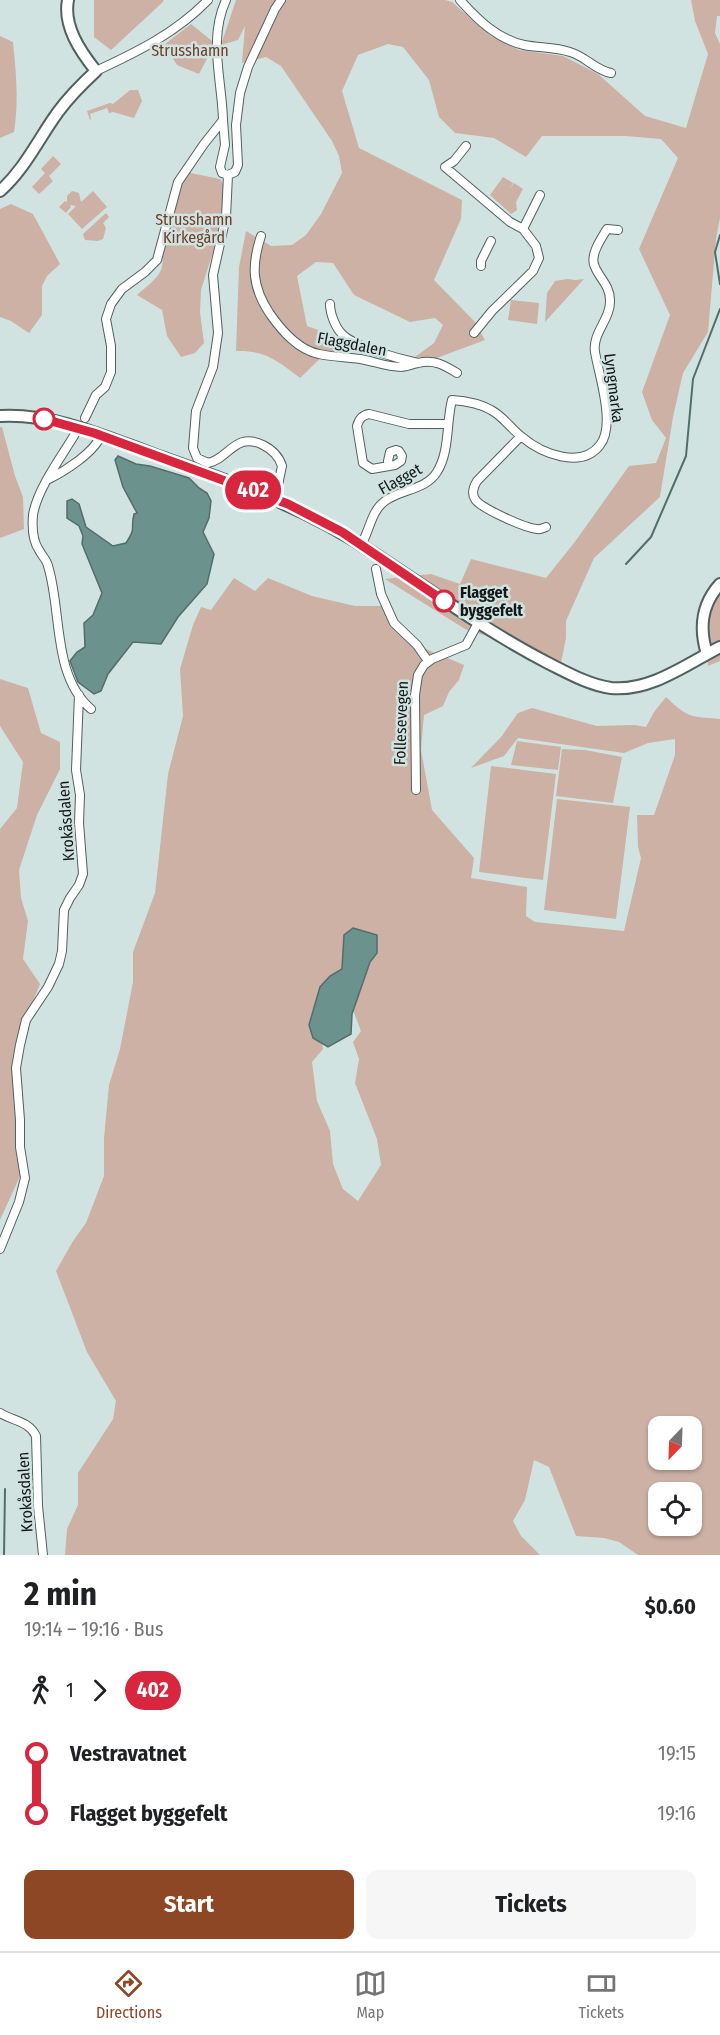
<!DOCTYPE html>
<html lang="en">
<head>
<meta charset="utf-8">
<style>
	:root { --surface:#fff; --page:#f6f6f6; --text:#202124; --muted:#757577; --line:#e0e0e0; --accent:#8e4724 }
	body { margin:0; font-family:"Fira Sans Condensed",sans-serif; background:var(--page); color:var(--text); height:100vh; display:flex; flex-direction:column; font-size:22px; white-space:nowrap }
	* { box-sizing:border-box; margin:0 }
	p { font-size:20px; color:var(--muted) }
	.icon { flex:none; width:33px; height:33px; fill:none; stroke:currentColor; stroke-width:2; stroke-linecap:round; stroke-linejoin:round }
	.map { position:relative; height:1555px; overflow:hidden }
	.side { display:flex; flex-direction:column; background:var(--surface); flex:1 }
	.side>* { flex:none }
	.badge { padding:0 12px; border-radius:20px; font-size:21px; line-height:39px }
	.needle { width:39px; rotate:203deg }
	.buttons { position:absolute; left:648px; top:1416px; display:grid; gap:12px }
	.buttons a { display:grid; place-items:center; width:54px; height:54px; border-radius:12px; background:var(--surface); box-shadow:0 2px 4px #0004; font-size:30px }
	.map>.badge { position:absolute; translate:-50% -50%; box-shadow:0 0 0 3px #fff }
	.legs { display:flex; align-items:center; gap:9px; height:66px; padding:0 24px; font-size:20px }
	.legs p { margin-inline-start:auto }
	.summary { display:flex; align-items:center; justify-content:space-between; height:102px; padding:0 24px }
	h1 { font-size:33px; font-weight:700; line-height:45px }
	.action { display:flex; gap:12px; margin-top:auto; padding:12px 24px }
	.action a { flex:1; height:69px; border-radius:12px; background:var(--accent); color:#fff; font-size:24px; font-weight:700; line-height:69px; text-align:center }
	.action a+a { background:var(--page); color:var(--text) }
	ul { padding:0 24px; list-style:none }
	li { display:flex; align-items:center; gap:21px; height:60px; font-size:22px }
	li i { display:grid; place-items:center; width:9px; height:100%; margin:0 8px; background:currentColor }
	li i::after { content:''; width:15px; height:15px; margin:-8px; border:4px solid; border-radius:50%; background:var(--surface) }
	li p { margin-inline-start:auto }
	li:first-child i { background:linear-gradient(#0000 50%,currentColor 0) }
	li:last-child i { background:linear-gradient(currentColor 50%,#0000 0) }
	.menu { display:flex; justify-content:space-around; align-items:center; height:84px; border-top:2px solid var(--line); background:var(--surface); font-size:16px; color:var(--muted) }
	.menu a { display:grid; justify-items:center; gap:3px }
	.menu .on { color:var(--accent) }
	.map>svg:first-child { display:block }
	.green { fill:#cdb1a5; fill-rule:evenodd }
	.water { fill:#6c928d; stroke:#516e6a; stroke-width:1.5 }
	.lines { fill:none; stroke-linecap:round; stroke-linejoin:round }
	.stream { stroke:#516e6a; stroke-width:2 }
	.street-casing { stroke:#51615f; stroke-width:10 }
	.secondary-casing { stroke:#51615f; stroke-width:14 }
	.street { stroke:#fff; stroke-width:8 }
	.secondary { stroke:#fff; stroke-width:10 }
	.line-1-casing { stroke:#fff; stroke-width:14 }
	.line-1 { stroke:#d7263d; stroke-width:9 }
	.stop-1-dot { fill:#fff; stroke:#d7263d; stroke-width:3 }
	.labels { text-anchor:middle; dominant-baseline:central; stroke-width:5; stroke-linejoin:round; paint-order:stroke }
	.park-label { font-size:16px; fill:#6d3e29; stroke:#d1e3e1 }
	.street-label { font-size:16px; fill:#121918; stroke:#d1e3e1 }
	.stop-label { font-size:16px; font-weight:bold; fill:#121918; stroke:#d1e3e1; text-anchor:start }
</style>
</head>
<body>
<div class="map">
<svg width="720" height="1555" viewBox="0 0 720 1555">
	<rect width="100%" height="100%" fill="#d1e3e1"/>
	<path class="green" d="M94 0H163L164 1 111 50 94 37Z
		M236 0H445L452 2 491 36 519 50 563 56 598 74 645 116 686 128 708 54 695 21 691 0H720V16H717L715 33 720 44V218L716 239 708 332 683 373 673 417 660 497 594 558 566 621V638L559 673 536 652 465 629 385 579 431 574 460 584 471 559 546 578 574 543 629 466 656 463 666 438 652 420 642 392 670 315 639 249 678 158 661 139 626 136H542L526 157 494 138 455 133 439 117 429 80 403 47 388 44 358 55 342 91 359 148 462 200 461 219 434 280 474 321 485 340 434 359 415 357 434 343 443 325 435 318 410 322 354 295 333 263 316 262 297 276 307 326 340 338 345 357 326 353 300 378C278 361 265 350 236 351L239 267 246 231 271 246 292 245 306 235 321 214 342 173 339 156 332 141 281 66 266 57 242 63 245 26 238 40 221 45Z
		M191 24 212 41 211 51 199 74 177 65 164 45Z
		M0 36 13 42C16 73 19 101 14 132L0 138Z
		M130 90H138L142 101 134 118 113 112 109 113 107 108 90 114 91 119 90 120 87 111 110 103 113 104Z
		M53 156 61 164 49 176 53 181 39 194 32 187 45 173 41 169Z
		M186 172 220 179 225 187 218 236 201 290 200 312 204 343 195 353 181 357 167 336 162 310 137 295C149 284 166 274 162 257L178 188Z
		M503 177 513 183 510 189 514 183 523 189 516 202 517 210 511 214 490 195Z
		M72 191 79 193 81 202 93 191 107 207 82 229 68 214 76 206 70 205 71 207 66 213 59 207 65 201 67 202V196Z
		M11 204 33 214 60 264 47 276 42 286V315L29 333 11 321 0 317V209Z
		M106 213 109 217 103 223 106 228 103 239 98 241 85 240 83 234Z
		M567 279 575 280 584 279 545 322 547 293 555 281Z
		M511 300 539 303 537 324 508 320Z
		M0 427H2L15 476 23 497 24 529 0 538Z
		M234 578 255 591 268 578 312 596 355 606H386L396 624 421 647 464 665 459 680 449 692 443 706 424 715 421 750 432 810 474 858 471 878 527 887 526 916 535 922 624 931 641 858 638 847 637 815H654L675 755V739L648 743 624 753 518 738 504 756 471 768 501 737 518 713 532 708 597 726 635 725 646 727 654 712 666 697C689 719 690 716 720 719V1555H638L619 1542 604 1538 576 1536 549 1467 534 1460 525 1500 513 1521 521 1536 540 1555H65L67 1529 78 1505V1473L113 1419 116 1401 87 1352 56 1271 73 1241 86 1223 104 1176V1138L109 1085 120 1049 133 982V952L155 893 168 774 183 716 180 669 193 625 201 607 211 610ZM344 935 377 953 370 962 353 1010 361 1031 353 1042 359 1059 355 1083 377 1139 381 1165 358 1201 343 1189 333 1164 330 1131 317 1101 312 1062 323 1049 322 1043 313 1038 330 976 342 969ZM658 1426H692V1460H658ZM658 1492H692V1526H658Z
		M720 584V661L708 666 704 605Z
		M0 679 28 688 41 733 60 742V769L37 815 19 870 21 898 28 921 23 959 40 984 16 1042 12 1067 21 1174 0 1220V829L17 808 23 762 0 726Z
		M517 741 561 747 558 770 511 765Z
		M562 749 585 750 622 757 613 803 556 796Z
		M491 766 556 774 543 880 479 872Z
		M557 799 630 807 616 919 544 910Z"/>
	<path class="water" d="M118 456 136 464 150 466 189 478 199 488 207 493 211 501 209 518 203 532 214 554 207 584 178 617 161 644 133 642 108 674 101 691 94 694 78 682 70 661 77 652 85 647 84 623 93 615 102 593 82 544 83 536 79 526 67 518V501L72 499 79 504 86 527 113 546 126 543C137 526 130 530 134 514L137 513 123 487 115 460Z
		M353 928 377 935V953L370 962 352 1014 351 1034 328 1047 313 1038 309 1025 320 987 330 976 342 969 344 935Z"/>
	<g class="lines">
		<path class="stream" d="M720 235 715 252 720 284
			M626 564 651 537 686 456 693 379 720 309
			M4 1555 5 1489"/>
		<defs>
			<path id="street" d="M460 0C477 19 497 39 524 45 539 48 555 47 570 52 585 56 595 70 611 73
				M96 71C137 52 176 33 208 0
				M223 120 225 145 220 167 222 173 228 175
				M466 146 454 161 445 167 510 222 523 229 536 246 539 258 533 271 492 311 474 333
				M228 175 226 217 213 275 218 333 213 367 196 411 193 448 197 458 208 463C229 459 235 431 263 445 273 450 279 456 282 466L275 499
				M228 175 235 172 238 165 236 125 240 93 248 67 275 9 281 0
				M523 229 540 195
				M261 236C251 266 252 287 270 314 282 331 298 350 319 354 332 357 347 357 360 359 373 361 387 367 401 367 408 367 412 364 418 363 434 359 444 365 457 373
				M481 266V261L491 241
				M330 304C330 313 335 327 342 334 354 347 400 359 418 363
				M85 418 96 395 105 387 111 372V346L106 319 111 304 122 289 145 272 157 260 178 182 204 144 223 120C222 80 208 39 226 0
				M75 434C62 456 37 489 33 515 32 527 32 540 39 550 42 556 47 560 48 566 62 610 52 676 91 709
				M520 437 477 481C474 486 471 493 475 499 480 508 525 528 537 529 540 530 543 528 546 527
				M396 450 399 451 402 456 401 461 395 465 389 466 388 461 390 452Z
				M389 466 372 469 363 463 357 426C359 419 362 415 369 414L409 424H448
				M49 479C65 471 95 452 101 435
				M361 545C370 530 371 511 385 501 401 489 426 490 437 472 450 451 446 423 452 400 466 401 479 403 491 410 504 417 511 429 522 437 541 453 581 470 600 445 616 425 599 376 595 352 592 333 611 319 610 300 610 286 600 279 595 267 589 256 601 239 607 229L618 230
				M376 569 381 594 394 623 417 645 428 661
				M416 790 415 695 418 675 424 665 432 659 466 645 478 623
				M0 1249 19 1202 25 1178 20 1147V1120L16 1068 20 1045 26 1020 48 987 59 964 62 951 64 910 70 898 79 885 83 874 79 823 80 795 76 770 79 695
				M0 1413C13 1421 29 1421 36 1436L38 1506 43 1555"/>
			<path id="secondary" d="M0 191C25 169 39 138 58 112 69 97 83 83 96 71 80 51 63 26 68 0
				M0 416C53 413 104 436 153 454 229 481 304 506 372 552 430 590 486 631 548 663 568 673 589 685 611 688 650 692 687 664 720 647
				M707 654C699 628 701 605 720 584"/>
		</defs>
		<use href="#street" class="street-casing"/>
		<use href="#secondary" class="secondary-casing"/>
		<use href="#street" class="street"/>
		<use href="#secondary" class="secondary"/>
	</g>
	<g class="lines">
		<defs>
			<path id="line-1" d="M44 419 94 433 288 504 342 532 444 601"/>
		</defs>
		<use href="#line-1" class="line-1-casing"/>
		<use href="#line-1" class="line-1"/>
	</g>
	<g class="stop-1-dot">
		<circle cx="44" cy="419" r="10"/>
		<circle cx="444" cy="601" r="10"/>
	</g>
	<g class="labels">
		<g class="park-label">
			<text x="190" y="50">Strusshamn</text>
			<text x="194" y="219">Strusshamn<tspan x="194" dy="18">Kirkegård</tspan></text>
		</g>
		<g class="street-label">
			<text transform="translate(352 344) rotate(11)">Flaggdalen</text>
			<text transform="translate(614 388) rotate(83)">Lyngmarka</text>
			<text transform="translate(400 479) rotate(-29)">Flagget</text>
			<text transform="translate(401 723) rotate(-88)">Follesevegen</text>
			<text transform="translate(66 821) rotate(-94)">Krokåsdalen</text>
			<text transform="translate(25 1492) rotate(-93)">Krokåsdalen</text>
		</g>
		<g class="stop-label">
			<text x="460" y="592">Flagget<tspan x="460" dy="18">byggefelt</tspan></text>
		</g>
	</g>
</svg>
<div class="buttons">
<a><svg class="needle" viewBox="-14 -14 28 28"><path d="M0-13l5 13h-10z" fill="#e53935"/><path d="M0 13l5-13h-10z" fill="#757577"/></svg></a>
<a><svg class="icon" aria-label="locate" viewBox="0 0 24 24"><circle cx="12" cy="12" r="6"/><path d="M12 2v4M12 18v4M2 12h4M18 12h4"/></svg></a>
</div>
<b class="badge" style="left:253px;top:490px;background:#d7263d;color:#fff">402</b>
</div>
<section class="side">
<div class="summary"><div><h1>2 min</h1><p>19:14 – 19:16 · Bus</p></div><b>$0.60</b></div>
<div class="legs"><svg class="icon" aria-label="walk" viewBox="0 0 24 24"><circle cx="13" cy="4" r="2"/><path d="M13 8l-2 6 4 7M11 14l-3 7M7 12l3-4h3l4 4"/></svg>1<svg class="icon" aria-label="forward" viewBox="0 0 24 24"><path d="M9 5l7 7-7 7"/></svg><b class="badge" style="background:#d7263d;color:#fff">402</b></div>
<ul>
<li><i style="color:#d7263d"></i><b>Vestravatnet</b><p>19:15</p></li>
<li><i style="color:#d7263d"></i><b>Flagget byggefelt</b><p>19:16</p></li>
</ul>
<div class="action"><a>Start</a><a>Tickets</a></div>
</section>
<nav class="menu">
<a class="on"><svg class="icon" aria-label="directions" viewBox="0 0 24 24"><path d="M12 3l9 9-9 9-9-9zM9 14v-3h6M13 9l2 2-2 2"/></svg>Directions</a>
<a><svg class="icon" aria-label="map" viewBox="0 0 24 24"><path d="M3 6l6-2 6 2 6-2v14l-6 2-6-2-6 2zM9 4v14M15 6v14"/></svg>Map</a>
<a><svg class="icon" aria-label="tickets" viewBox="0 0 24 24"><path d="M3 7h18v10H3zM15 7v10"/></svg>Tickets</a>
</nav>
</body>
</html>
